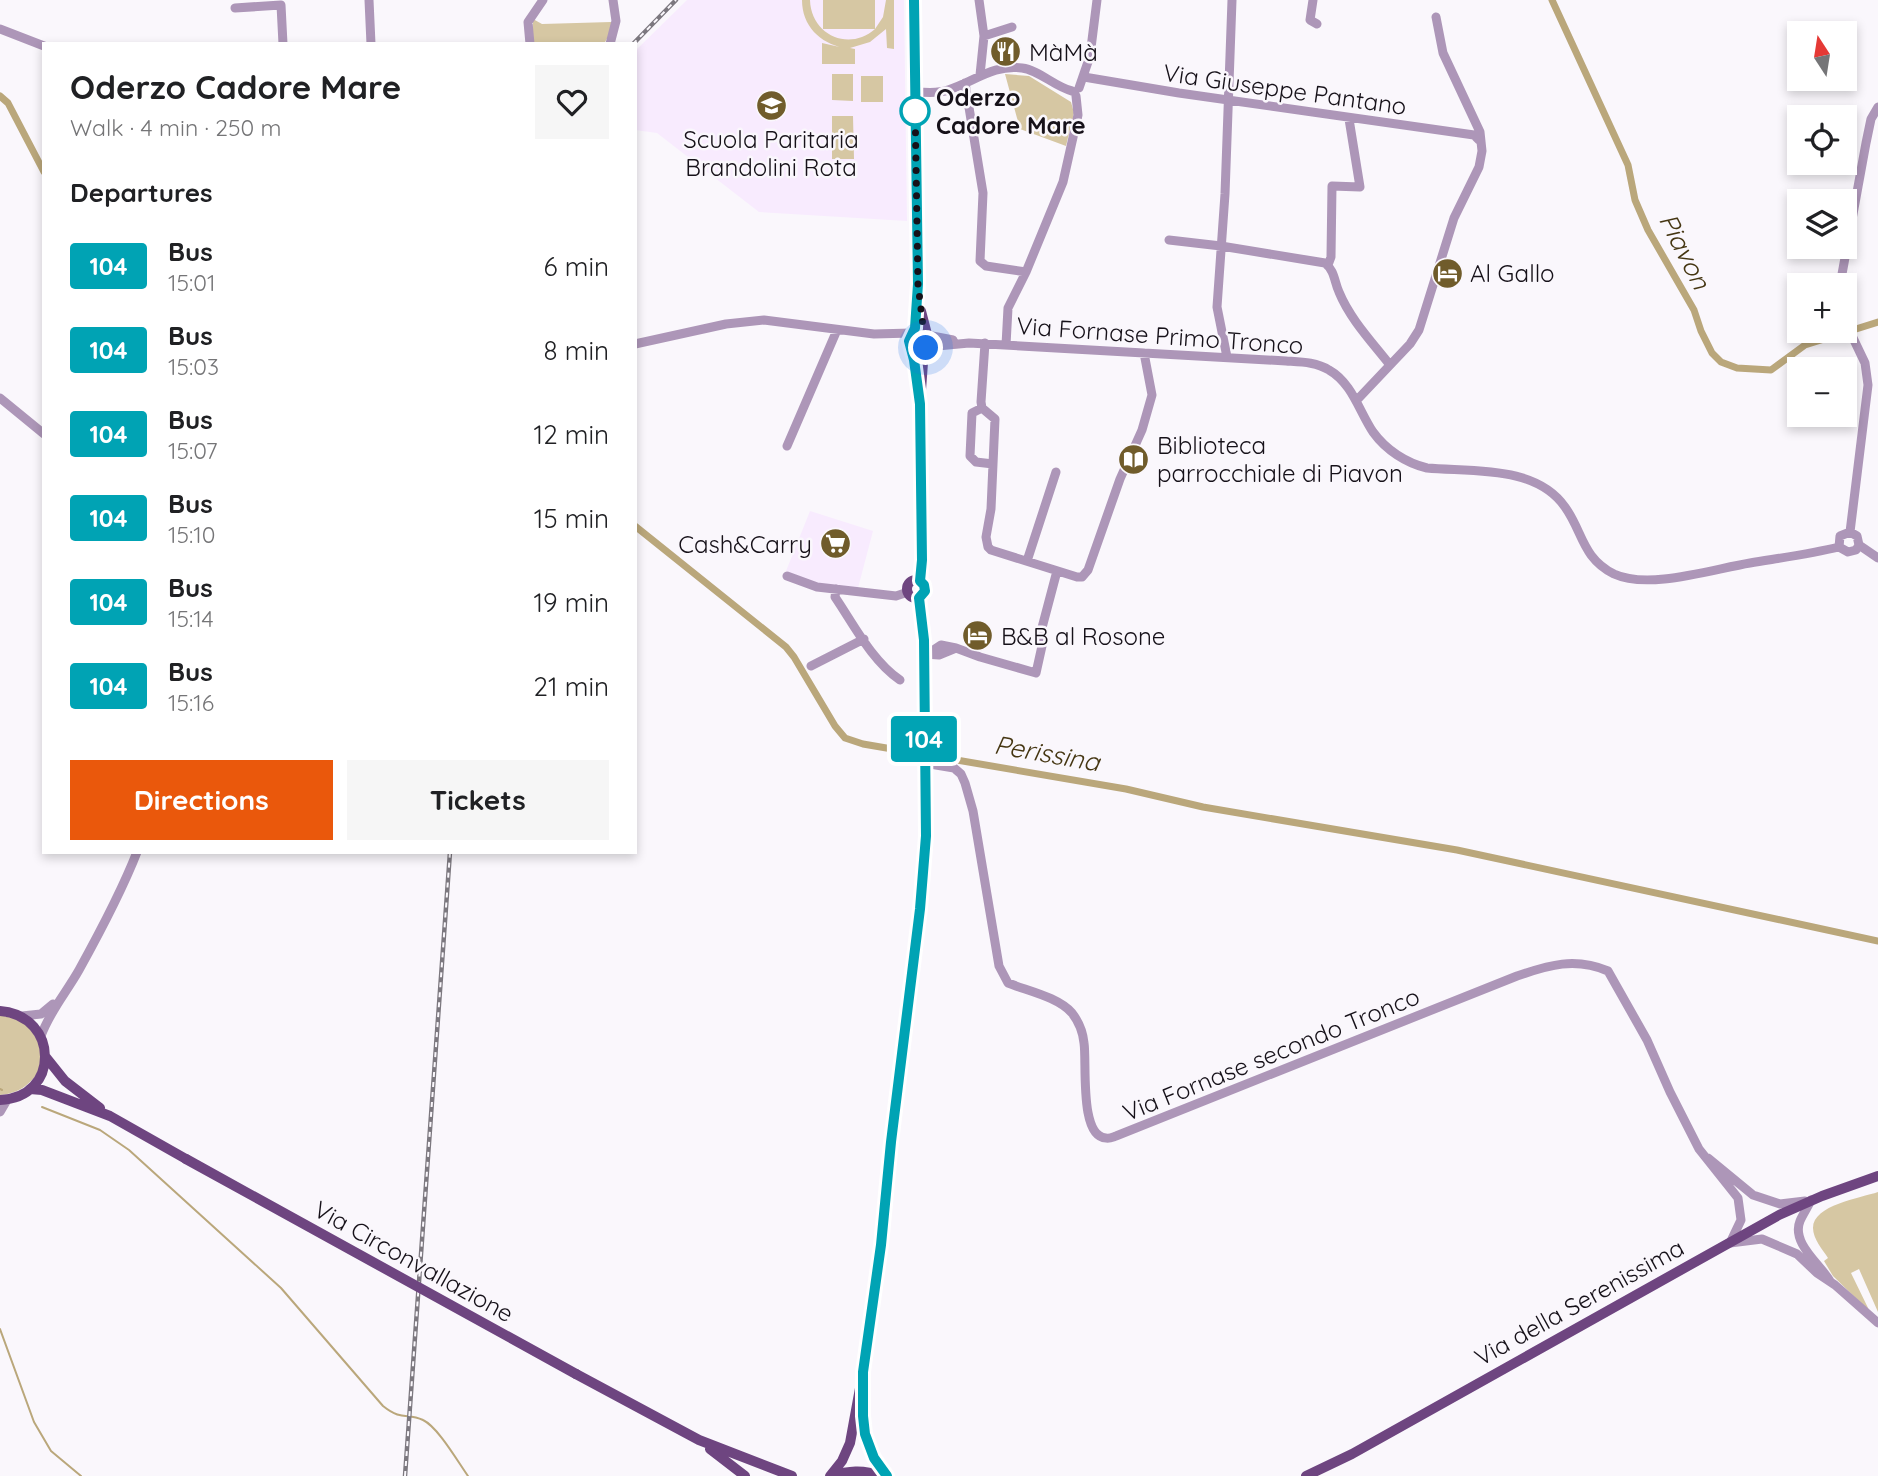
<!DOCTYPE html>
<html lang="en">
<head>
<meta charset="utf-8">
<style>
	:root { --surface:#fff; --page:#f6f6f6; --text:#202124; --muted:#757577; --accent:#ea580c }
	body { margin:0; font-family:Quicksand,sans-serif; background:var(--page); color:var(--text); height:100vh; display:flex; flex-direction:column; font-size:26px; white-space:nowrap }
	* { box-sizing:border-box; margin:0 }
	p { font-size:23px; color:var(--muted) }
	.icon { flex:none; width:38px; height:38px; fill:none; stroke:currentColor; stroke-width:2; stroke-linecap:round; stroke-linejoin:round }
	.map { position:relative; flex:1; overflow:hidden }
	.side { position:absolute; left:42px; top:42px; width:595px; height:812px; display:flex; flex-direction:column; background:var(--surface); border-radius:0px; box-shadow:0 4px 10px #0003 }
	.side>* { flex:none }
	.badge { padding:0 14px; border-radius:5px; font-size:24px; line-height:46px }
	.needle { width:46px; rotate:348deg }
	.controls { position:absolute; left:1787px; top:21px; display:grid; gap:14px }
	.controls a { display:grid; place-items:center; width:70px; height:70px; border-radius:0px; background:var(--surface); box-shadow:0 4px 10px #0003; font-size:35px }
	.you { position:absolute; width:35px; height:35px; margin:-18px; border:5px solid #fff; border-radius:50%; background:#1a73e8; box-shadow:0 0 0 10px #1a73e833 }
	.map>.badge { position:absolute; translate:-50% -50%; box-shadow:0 0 0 4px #fff }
	h2 { padding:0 28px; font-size:26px; line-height:63px }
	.round { display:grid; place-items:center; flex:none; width:74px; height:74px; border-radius:0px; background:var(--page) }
	.overview { display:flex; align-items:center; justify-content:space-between; height:119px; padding:0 28px }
	h1 { font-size:33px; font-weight:700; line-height:52px }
	.button { display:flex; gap:14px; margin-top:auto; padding:14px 28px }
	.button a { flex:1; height:80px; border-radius:0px; background:var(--accent); color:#fff; font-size:28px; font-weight:700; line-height:80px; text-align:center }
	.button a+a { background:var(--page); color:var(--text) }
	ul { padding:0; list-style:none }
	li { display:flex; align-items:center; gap:21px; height:84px; padding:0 28px }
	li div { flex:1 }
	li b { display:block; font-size:26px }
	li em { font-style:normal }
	li .badge { min-width:77px; font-weight:700; text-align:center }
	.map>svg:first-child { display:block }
	.built { fill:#f8ebfe }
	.green { fill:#d6c7a3 }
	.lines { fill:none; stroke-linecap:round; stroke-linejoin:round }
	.stream { stroke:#baa77b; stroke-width:2 }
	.canal { stroke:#baa77b; stroke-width:7 }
	.minor { stroke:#ad96b8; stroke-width:9 }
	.major { stroke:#6e4580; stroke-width:10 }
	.rail-casing { stroke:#7c787f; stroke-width:4.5 }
	.rail { stroke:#faf7fc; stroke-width:2; stroke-dasharray:5; stroke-linecap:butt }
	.major-bridge { stroke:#6e4580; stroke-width:10 }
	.line-casing { stroke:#fff; stroke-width:16 }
	.line { stroke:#00a3b4; stroke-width:10 }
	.walk { stroke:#161119; stroke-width:7; stroke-dasharray:0 12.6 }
	.stop-dot { fill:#fff; stroke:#00a3b4; stroke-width:3.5 }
	.labels { text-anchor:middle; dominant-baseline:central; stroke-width:5; stroke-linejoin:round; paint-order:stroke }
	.poi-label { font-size:24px; fill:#161119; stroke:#faf7fc; text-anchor:start }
	.street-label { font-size:24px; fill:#161119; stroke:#faf7fc }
	.stop-label { font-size:24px; font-weight:bold; fill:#161119; stroke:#faf7fc; text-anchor:start }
	.water-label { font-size:26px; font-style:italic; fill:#453612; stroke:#faf7fc }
</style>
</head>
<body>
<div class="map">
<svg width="1878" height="1476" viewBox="0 0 1878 1476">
	<rect width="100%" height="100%" fill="#faf7fc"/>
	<path class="built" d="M687 0H904L907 221 759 212 657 133 635 130V51Z
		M810 511 873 531 858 588 817 584 786 571Z"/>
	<path class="green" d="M802 0H810C811 35 849 52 875 29H823V0H875V29L883 17 886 0H894V49L887 48 886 29 870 42 850 48 855 49V64H822V43L844 48C820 43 802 26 802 0Z
		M533 19 542 24 611 22V31L604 44H532Z
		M832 74H853V101L832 100Z
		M1005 74 1029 76 1071 102 1074 113 1066 146 1020 129Z
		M861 76H883V102H861Z
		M832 116H853L854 159H832Z
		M0 1015C7 1017 16 1018 22 1021 26 1023 30 1029 33 1033 55 1061 32 1093 0 1095Z
		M1878 1192V1312L1859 1269 1851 1273 1870 1312 1833 1276 1824 1261 1828 1258C1823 1250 1813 1239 1813 1228 1813 1205 1860 1198 1878 1192Z"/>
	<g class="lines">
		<path class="stream" d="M0 1089 2 1090
			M42 1107 100 1130 129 1150 281 1288 383 1406C403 1422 407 1412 423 1420 438 1427 458 1462 468 1476
			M0 1329 34 1422 51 1451 81 1476"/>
		<path class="canal" d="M1552 0 1628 165 1635 200 1648 230 1694 310 1701 331 1712 353 1721 362 1737 368 1771 370 1805 345 1878 322
			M0 96 8 103 44 172
			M635 526 786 647 794 657 835 726 845 738 863 744 1126 789 1203 807 1457 850 1878 941"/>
		<path class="minor" d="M369 0 371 44
			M979 0 984 36 980 75
			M1313 0 1310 20 1317 24
			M235 8 281 5 283 44
			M0 29 44 46
			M984 36 1012 27
			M530 44 528 22 543 0
			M610 44 616 21 613 0
			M1084 77 1179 93 1474 135 1479 140
			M965 83 983 193 980 261 986 266 1026 272
			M1079 88 1090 56 1097 0
			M915 92C926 92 938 94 948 90 974 82 993 64 1022 68 1039 70 1055 87 1072 91
			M1169 240 1221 246 1325 263C1335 271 1334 281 1339 292 1350 319 1372 342 1390 365
			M1328 265 1331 257 1332 186 1360 187 1349 119
			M1840 285 1866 143 1871 119 1878 107
			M1844 319 1865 363 1868 385 1850 532
			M927 335 953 340
			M985 343 981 402 982 408 995 419 991 509 986 537 988 547 991 550 1077 577H1082L1088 570 1120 479 1142 430 1152 395 1144 353
			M635 344 726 324 764 320 874 334 912 333
			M1006 345 1008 308 1026 272 1063 182 1078 115 1076 96
			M927 347 969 343 1286 361C1301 362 1316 362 1329 370 1352 383 1359 411 1373 432 1386 450 1406 463 1427 468 1472 472 1536 465 1565 507 1583 532 1582 558 1614 574 1649 590 1713 569 1750 563 1780 558 1810 554 1839 547
			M1227 357 1217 307 1225 194 1232 0
			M0 398 44 434
			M1356 401 1410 344 1419 330 1454 218 1479 167 1482 151 1480 132 1443 53 1436 17
			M982 408 972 413 970 456 976 462 993 464
			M787 446 837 330
			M1839 547 1840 536 1850 532 1857 536 1859 545 1878 558
			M1839 547 1848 552 1856 550 1859 545
			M1027 561 1056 472
			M787 576 817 587 896 596 908 592
			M836 589 835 597C854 625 872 661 900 680
			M1039 639 1057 571
			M956 648 980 657 1036 673 1042 646
			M924 654 939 655 956 648 941 645 929 653
			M811 666 864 639
			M924 763 954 768 961 774 965 783 973 811 999 966 1008 983C1028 991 1058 997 1072 1013 1079 1022 1083 1033 1084 1043 1087 1062 1079 1137 1106 1138 1109 1139 1113 1137 1116 1136L1517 976C1549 965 1575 957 1608 971L1647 1040 1670 1092 1699 1149 1738 1198 1741 1220 1731 1241
			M22 1016 41 1014 53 1004
			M41 1036C50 1011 66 993 79 970 100 932 121 893 137 852
			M0 1112 7 1100
			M1708 1158 1753 1195 1780 1204 1805 1201
			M1811 1200C1808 1207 1803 1214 1800 1221 1791 1243 1820 1264 1830 1281
			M1730 1243 1762 1239 1797 1254 1817 1273 1835 1285 1878 1323"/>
		<path class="major" d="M921 311 929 342 922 350 913 349 909 341 910 335 916 331 925 332
			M913 332 918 284 914 0
			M907 589a9 9 0 1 1 18 0a9 9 0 1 1-18 0Z
			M920 581 922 560 920 404 924 349
			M0 1011C60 1016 60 1098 0 1100
			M45 1056 65 1081 100 1108
			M30 1089 42 1090 110 1116 186 1159
			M576 1374 699 1440 792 1476
			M863 1403C862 1431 869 1454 887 1476
			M710 1449 745 1476
			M830 1476 842 1461 850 1443 863 1372 881 1245 891 1142 920 909 926 836 924 640 919 598
			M831 1476C848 1471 863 1469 880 1476
			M1306 1476 1352 1454 1779 1215 1822 1196 1878 1176"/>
		<defs>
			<path id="rail" d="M633 44 676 0
				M405 1476 450 852"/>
		</defs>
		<use href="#rail" class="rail-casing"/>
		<use href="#rail" class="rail"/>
		<path class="major-bridge" d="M186 1159 576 1374"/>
	</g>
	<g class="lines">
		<defs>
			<path id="line" d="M887 1476 874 1458 865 1434 863 1416V1372L881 1245 891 1142 920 909 926 836 924 640 919 598 925 591 924 585 920 581 922 560 920 404 914 360 909 341 915 328 918 284 914 0"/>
		</defs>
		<use href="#line" class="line-casing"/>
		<use href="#line" class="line"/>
		<path class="walk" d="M915 111V103L918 284 923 326 929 340 926 348"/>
	</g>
	<defs>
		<symbol id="restaurant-disc" viewBox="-11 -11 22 22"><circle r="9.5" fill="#705c2b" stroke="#faf7fc"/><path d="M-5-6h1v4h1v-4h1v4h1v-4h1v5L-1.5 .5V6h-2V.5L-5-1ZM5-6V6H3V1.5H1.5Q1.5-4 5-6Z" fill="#fff"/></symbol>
		<symbol id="school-disc" viewBox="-11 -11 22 22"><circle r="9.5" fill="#705c2b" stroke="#faf7fc"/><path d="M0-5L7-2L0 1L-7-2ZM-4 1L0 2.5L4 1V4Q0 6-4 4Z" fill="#fff"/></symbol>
		<symbol id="hotel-disc" viewBox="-11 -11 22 22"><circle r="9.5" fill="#705c2b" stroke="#faf7fc"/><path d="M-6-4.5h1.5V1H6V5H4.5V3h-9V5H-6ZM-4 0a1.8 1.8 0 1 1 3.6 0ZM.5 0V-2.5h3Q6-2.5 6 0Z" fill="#fff"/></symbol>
		<symbol id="library-disc" viewBox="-11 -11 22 22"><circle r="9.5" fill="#705c2b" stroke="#faf7fc"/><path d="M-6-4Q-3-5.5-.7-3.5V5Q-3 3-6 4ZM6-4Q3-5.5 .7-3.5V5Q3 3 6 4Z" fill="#fff"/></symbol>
		<symbol id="supermarket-disc" viewBox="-11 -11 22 22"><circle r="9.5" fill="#705c2b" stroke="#faf7fc"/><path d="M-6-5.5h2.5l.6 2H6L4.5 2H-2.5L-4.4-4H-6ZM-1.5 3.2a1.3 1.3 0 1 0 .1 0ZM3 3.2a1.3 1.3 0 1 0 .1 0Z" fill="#fff"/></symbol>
	</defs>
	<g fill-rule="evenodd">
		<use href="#restaurant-disc" x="988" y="34" width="35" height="35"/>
		<use href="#school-disc" x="754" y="88" width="35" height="35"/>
		<use href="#hotel-disc" x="1430" y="256" width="35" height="35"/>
		<use href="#library-disc" x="1116" y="442" width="35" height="35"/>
		<use href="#supermarket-disc" x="818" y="526" width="35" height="35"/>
		<use href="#hotel-disc" x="960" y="618" width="35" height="35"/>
	</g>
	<circle class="stop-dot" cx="915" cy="111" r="14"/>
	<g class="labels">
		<g class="poi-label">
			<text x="1029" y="52">MàMà</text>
			<text x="771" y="139" text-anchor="middle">Scuola Paritaria<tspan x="771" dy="28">Brandolini Rota</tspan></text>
			<text x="1470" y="273">Al Gallo</text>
			<text x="1157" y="445">Biblioteca<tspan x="1157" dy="28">parrocchiale di Piavon</tspan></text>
			<text x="812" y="544" text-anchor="end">Cash&amp;Carry</text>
			<text x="1001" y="636">B&amp;B al Rosone</text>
		</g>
		<g class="street-label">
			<text transform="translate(1285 89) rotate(8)">Via Giuseppe Pantano</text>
			<text transform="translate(1160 335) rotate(4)">Via Fornase Primo Tronco</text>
			<text transform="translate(1271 1054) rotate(-22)">Via Fornase secondo Tronco</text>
			<text transform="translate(414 1261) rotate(29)">Via Circonvallazione</text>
			<text transform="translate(1579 1302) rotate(-29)">Via della Serenissima</text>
		</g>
		<g class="stop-label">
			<text x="936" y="97">Oderzo<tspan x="936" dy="28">Cadore Mare</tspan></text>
		</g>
		<g class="water-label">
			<text transform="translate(1685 251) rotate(63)">Piavon</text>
			<text transform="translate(1047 753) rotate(10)">Perissina</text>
		</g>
	</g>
</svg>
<div class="controls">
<a><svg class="needle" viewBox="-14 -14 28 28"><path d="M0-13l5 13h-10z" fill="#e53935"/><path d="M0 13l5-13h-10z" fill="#757577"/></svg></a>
<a><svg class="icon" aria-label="locate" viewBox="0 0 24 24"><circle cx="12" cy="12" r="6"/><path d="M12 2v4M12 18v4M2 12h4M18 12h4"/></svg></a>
<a><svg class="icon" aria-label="layers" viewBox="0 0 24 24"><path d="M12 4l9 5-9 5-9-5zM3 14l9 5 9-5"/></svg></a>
<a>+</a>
<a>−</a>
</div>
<div class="you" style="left:926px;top:348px"></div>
<b class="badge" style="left:924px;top:739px;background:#00a3b4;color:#fff">104</b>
<section class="side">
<div class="overview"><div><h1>Oderzo Cadore Mare</h1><p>Walk · 4 min · 250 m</p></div><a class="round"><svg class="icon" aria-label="heart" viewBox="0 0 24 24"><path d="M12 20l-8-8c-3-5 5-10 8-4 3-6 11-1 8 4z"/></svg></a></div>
<h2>Departures</h2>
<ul>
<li><span class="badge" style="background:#00a3b4;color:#fff">104</span><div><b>Bus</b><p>15:01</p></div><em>6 min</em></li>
<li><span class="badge" style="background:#00a3b4;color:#fff">104</span><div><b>Bus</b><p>15:03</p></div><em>8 min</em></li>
<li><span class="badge" style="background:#00a3b4;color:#fff">104</span><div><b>Bus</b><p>15:07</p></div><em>12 min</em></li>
<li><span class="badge" style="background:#00a3b4;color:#fff">104</span><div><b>Bus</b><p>15:10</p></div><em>15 min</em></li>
<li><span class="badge" style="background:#00a3b4;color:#fff">104</span><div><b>Bus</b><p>15:14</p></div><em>19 min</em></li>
<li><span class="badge" style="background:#00a3b4;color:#fff">104</span><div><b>Bus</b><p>15:16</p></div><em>21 min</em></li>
</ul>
<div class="button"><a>Directions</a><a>Tickets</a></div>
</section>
</div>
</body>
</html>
